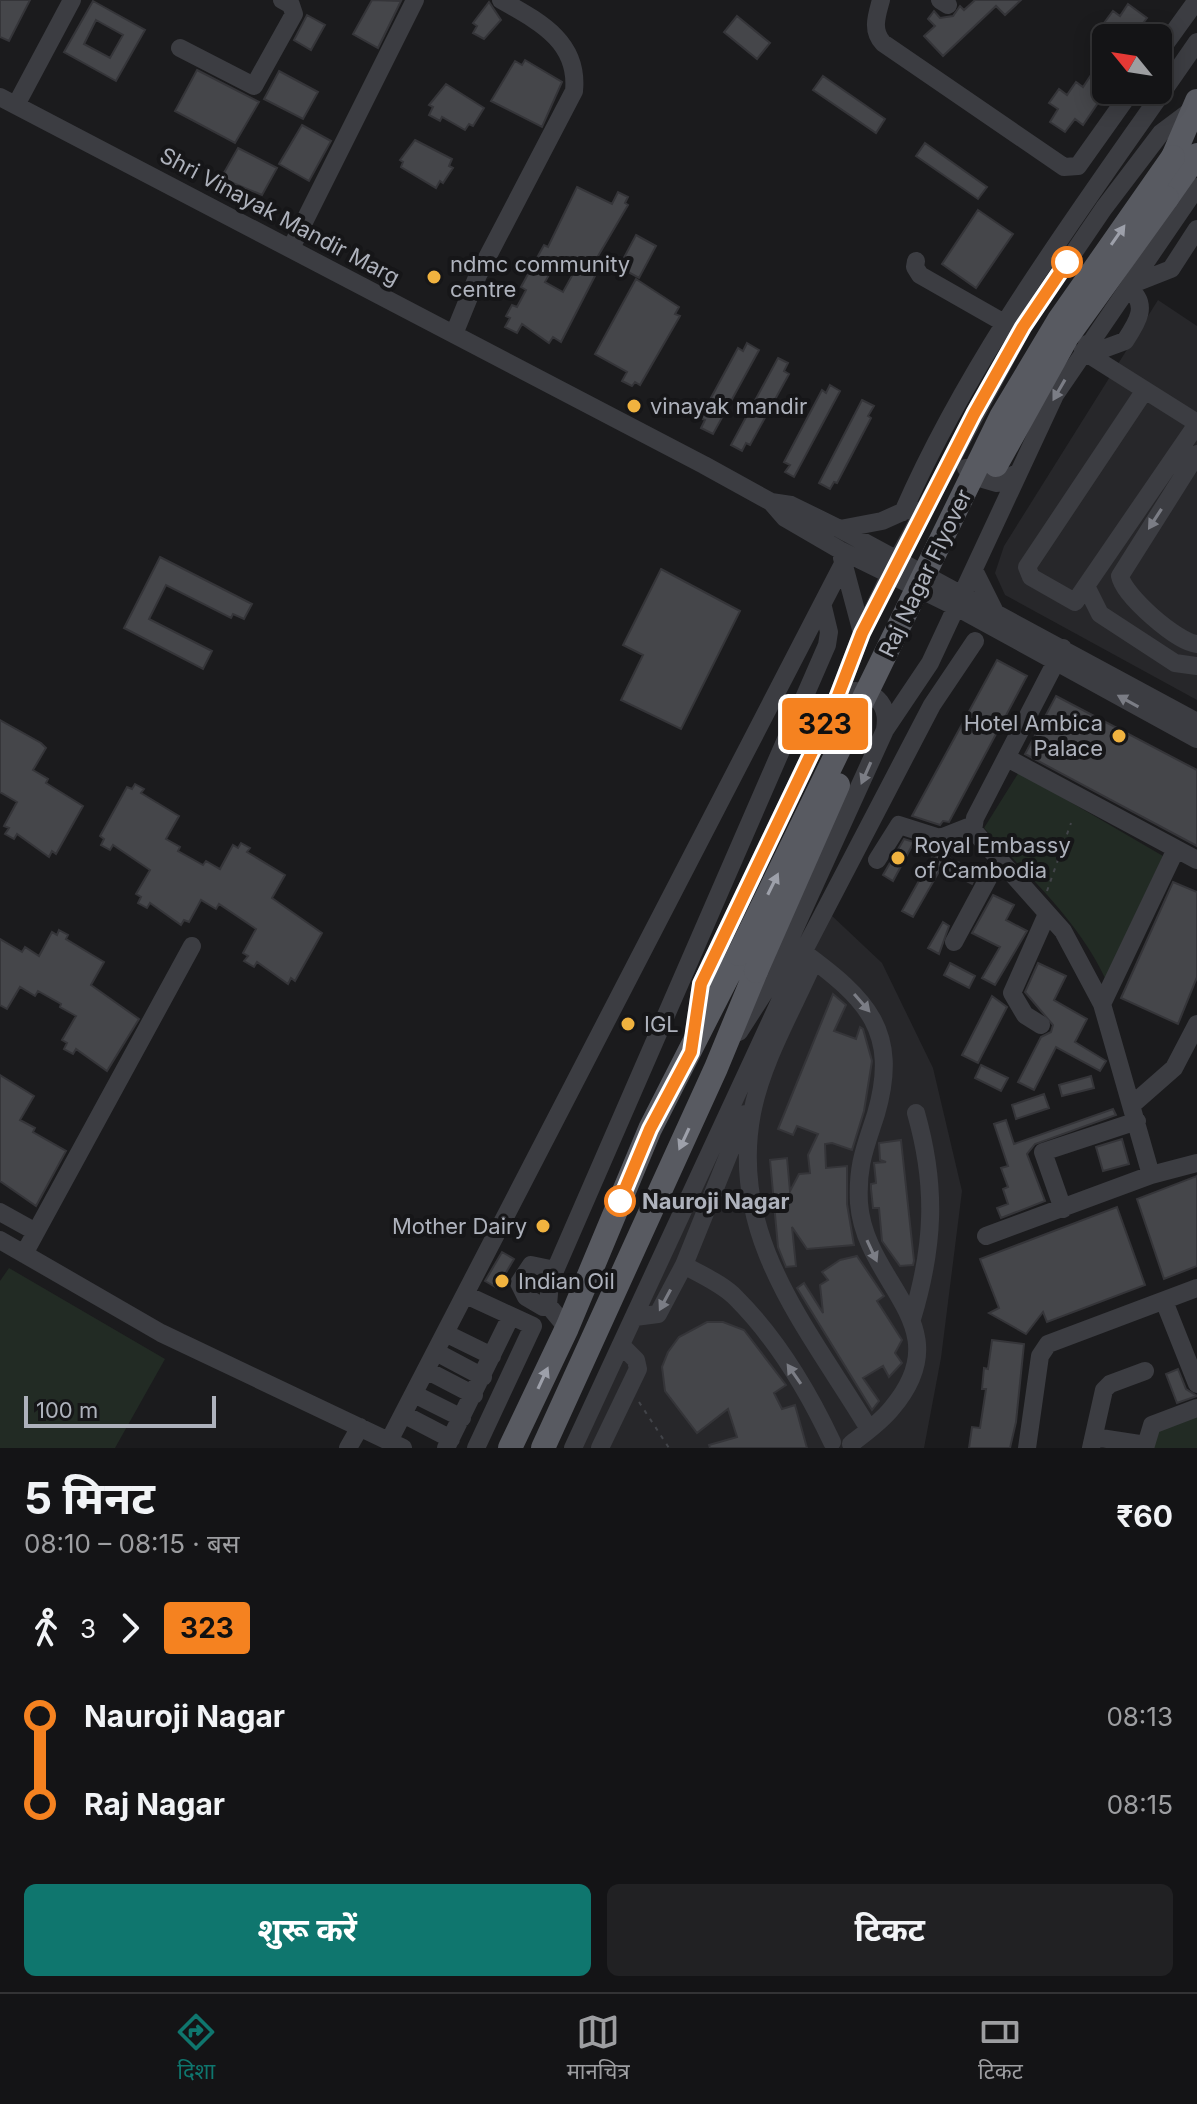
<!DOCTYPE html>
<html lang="hi">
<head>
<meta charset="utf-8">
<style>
	:root { --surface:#141416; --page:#212123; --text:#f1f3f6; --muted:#9d9ea1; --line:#333335; --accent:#0f766e }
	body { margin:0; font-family:Inter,"Noto Sans Devanagari",sans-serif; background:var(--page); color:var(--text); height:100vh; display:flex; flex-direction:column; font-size:30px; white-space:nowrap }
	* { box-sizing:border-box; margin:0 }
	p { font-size:26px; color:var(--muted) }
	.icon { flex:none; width:44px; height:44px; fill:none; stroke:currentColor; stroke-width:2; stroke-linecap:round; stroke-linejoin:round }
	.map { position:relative; height:1448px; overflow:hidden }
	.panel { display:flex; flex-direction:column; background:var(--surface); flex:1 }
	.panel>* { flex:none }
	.badge { padding:0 16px; border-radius:6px; font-size:28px; line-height:52px }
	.needle { width:52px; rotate:300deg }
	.fabs { position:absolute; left:1092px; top:24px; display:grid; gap:16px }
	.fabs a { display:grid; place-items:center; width:80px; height:80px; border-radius:12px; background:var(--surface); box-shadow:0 4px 20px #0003,0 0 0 2px var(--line); font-size:40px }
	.scale { position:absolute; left:24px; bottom:20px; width:192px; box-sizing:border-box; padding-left:8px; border:4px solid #aeb2bc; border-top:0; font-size:22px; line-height:28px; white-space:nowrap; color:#aeb2bc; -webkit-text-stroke:6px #161618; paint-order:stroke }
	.map>.badge { position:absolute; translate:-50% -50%; box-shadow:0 0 0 4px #fff }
	.legs { display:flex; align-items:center; gap:12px; height:88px; padding:0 24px; font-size:26px }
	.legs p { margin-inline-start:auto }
	.summary { display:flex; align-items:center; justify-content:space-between; height:136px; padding:0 24px }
	h1 { font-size:44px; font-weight:700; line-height:60px }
	.button { display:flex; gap:16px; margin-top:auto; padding:16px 24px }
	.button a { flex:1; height:92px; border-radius:12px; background:var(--accent); color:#fff; font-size:32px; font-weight:700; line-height:92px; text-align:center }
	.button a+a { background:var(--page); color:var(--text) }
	ul { padding:0 24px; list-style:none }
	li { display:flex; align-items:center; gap:28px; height:88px; font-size:30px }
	li i { display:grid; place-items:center; width:12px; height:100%; margin:0 10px; background:currentColor }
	li i::after { content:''; width:20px; height:20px; margin:-10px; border:6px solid; border-radius:50%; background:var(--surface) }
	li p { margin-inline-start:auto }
	li:first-child i { background:linear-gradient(#0000 50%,currentColor 0) }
	li:last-child i { background:linear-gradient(currentColor 50%,#0000 0) }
	.tabs { display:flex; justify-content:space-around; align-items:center; height:112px; border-top:2px solid var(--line); background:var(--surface); font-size:22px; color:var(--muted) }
	.tabs a { display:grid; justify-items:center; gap:4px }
	.tabs .active { color:var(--accent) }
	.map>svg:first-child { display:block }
	.built { fill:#27272a }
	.green { fill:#222b24 }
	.building { fill:#45464a; stroke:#353539; stroke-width:2; fill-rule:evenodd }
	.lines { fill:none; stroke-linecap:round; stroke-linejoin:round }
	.path { stroke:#424449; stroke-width:2; stroke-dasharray:4 6; stroke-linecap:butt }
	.minor { stroke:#3c3d42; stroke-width:18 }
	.major { stroke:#585a61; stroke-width:24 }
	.major-bridge { stroke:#585a61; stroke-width:24 }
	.oneway { fill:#9da0aa }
	.oneway2 { fill:#7b7d85 }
	.line-1-casing { stroke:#fff; stroke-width:18 }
	.line-1 { stroke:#f58220; stroke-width:12 }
	.stop-1-dot { fill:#fff; stroke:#f58220; stroke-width:4 }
	.poi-dot { fill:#f1b33f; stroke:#161618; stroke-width:3 }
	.labels { text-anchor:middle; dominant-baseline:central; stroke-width:8; stroke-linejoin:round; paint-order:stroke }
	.street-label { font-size:22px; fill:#aeb2bc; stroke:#161618 }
	.poi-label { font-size:22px; fill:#aeb2bc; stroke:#161618; text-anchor:start }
	.stop-label { font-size:22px; font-weight:bold; fill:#aeb2bc; stroke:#161618; text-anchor:start }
</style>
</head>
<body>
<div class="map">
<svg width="1197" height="1448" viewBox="0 0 1197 1448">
	<rect width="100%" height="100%" fill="#1b1b1d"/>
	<path class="built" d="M1158 300 1197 326V700L1005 595 995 573 1004 546Z
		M830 914 882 963 933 1068 962 1191 941 1358 924 1448H581Z"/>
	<path class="green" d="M1019 772 1163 856 1105 978C1078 920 1027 875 984 828Z
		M9 1268 165 1359 115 1448H0V1281Z
		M1197 1414V1448H1152L1157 1428Z"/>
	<path class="building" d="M0 0H30L9 41 0 37Z
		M372 0 401 1 378 48 353 34Z
		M975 0H1021L1005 15 996 6 943 56 924 36 935 26 928 19 934 11 940 18 953 16 960 6 964 10Z
		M93 1 145 30 116 81 64 52ZM96 20 123 35 110 58 84 44Z
		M489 2 501 20 484 39 473 33 477 26 473 23Z
		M1128 4 1147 18 1141 26 1149 32 1145 38H1106L1112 29 1104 23 1113 11 1120 16Z
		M307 15 325 25 311 50 294 40Z
		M737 16 770 43 757 59 724 32Z
		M525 60 562 82 542 127 491 101 515 61 522 65Z
		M1099 63 1106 68V90H1113L1106 104 1100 100 1083 125 1075 119 1065 132 1050 122 1058 109 1049 103 1059 89 1067 95 1076 82 1083 87Z
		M197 70 259 102 235 143 175 111Z
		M279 71 318 92 303 119 264 99Z
		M823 76 885 119 876 133 813 90Z
		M446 84 484 108 473 126 469 124 465 130 442 117 440 121 429 115 433 107 429 105Z
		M302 125 331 141 309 181 279 164Z
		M415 140 452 159 449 166 453 168 443 183 440 181 436 188 401 167 403 162 400 160Z
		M925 143 987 187 978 199 916 156Z
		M238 148 277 168 262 195 221 178Z
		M577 187 612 204 618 192 628 197 625 203 628 205 591 268 597 272 561 342 553 337 549 343 522 324 517 333 505 327 510 318 506 316 512 305 517 307 526 290 521 287 544 245 548 247ZM555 264 573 274 563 292 545 282Z
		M978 210 1013 234 976 288 942 264Z
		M636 235 656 246 639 278 619 267Z
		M636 279 679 307 675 314 680 316 640 385 635 382 632 386 622 381 627 372 595 354Z
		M747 343 759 350 713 434 701 428 705 420 700 418 738 348 743 351Z
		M778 358 788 363 784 371 789 374 750 445 746 443 742 451 731 445Z
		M830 385 840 391 794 477 785 472 790 465 784 462 822 390 826 393Z
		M862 400 874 406 868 416 871 418 837 483 834 482 830 489 819 483Z
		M160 557 252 604 244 619 233 614 231 618 166 585 149 619 212 651 203 669 124 628Z
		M661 569 740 611 681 729 621 700 643 655 623 645Z
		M997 660 1027 676 957 807 949 822 943 821 940 825 912 816Z
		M1056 696 1197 770V846L1025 754Z
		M0 720 41 743 46 748 33 770 48 779 46 783 83 806 56 854 52 851 49 857 17 834 14 839 5 834 9 828 4 826 17 802 0 792Z
		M135 784 144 789 141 793 179 816 166 839 180 847 178 851 203 865 206 861 220 869 233 845 238 848 241 843 250 848 247 852 285 875 272 898 322 933 295 981 291 978 288 984 257 962 254 967 244 961 248 956 243 953 256 929 219 904 216 909 201 900 189 922 184 920 181 925 150 903 147 908 138 903 141 897 136 894 150 870 113 845 110 850 101 845 104 839 100 836 127 787 132 789Z
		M904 839 914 842 893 881 883 875Z
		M935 852 978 871 972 884 941 868 913 917 902 911Z
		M1173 882 1197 892V977L1178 1024 1121 998Z
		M993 895 1014 905 1006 920 1027 931 995 985 982 978 1000 947 972 933Z
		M943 922 949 926 939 954 928 948Z
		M59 930 68 935 66 939 104 962 91 985 139 1019 107 1071 76 1049 73 1054 64 1049 67 1043 62 1040 76 1016 60 1007 61 1004 38 991 35 996 20 987 7 1009 0 1005V939L22 952 25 947 39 956 52 932 57 935Z
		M950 963 975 976 969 988 944 975Z
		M1038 963 1066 976 1054 1000 1087 1019 1075 1042 1106 1061 1100 1071 1056 1047 1034 1090 1018 1082 1041 1037 1051 1032 1053 1025 1025 992Z
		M833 994 846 1005 834 1031 856 1039 860 1027 863 1029 872 1061 864 1111 852 1150 832 1143 825 1144 826 1168 847 1166V1204L854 1245 807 1249 792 1227 796 1266 786 1267 778 1247 770 1160 787 1158 790 1191 799 1174 810 1173 808 1155 818 1134 797 1126 793 1135 778 1129Z
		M992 996 1007 1007 978 1063 962 1055Z
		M981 1065 1008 1078 1001 1091 975 1078Z
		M0 1075 34 1096 20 1120 35 1128 33 1132 66 1151 36 1206 0 1181Z
		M1091 1076 1094 1088 1062 1096 1059 1085Z
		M1044 1094 1049 1108 1016 1119 1012 1105Z
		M1113 1109 1116 1115 1035 1144 1027 1154 1045 1201 1001 1218 997 1208 1008 1204 1003 1189 1008 1187 1001 1168 1008 1166 994 1124 1006 1120 1014 1144Z
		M1122 1139 1129 1164 1103 1171 1096 1147Z
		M901 1140 914 1261 913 1265 900 1266 882 1241 879 1208H873L871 1189V1184L876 1183 874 1163 886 1162 880 1160 879 1143Z
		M1197 1176V1266L1164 1279 1137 1199Z
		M1117 1207 1145 1285 1047 1322 1043 1312 1026 1334 989 1313 999 1308 980 1259Z
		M502 1252 514 1259 497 1288 485 1281Z
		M857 1256 884 1296 877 1301 902 1340 895 1353 902 1363 889 1377 883 1366 863 1378 879 1401 872 1410 797 1288 804 1283 823 1313 820 1285 828 1280 822 1272 840 1260Z
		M707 1322H723L744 1330 786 1385 774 1393 782 1409 795 1405 807 1448H710L709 1445 737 1437 728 1409 697 1433 665 1391 662 1367 668 1352 679 1337Z
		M992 1340 1024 1344 1016 1422 1010 1448H969L972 1427 980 1428 986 1389H982L984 1368 988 1369Z
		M1178 1369 1186 1389 1197 1396 1177 1403 1166 1374Z"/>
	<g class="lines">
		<path class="path" d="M1047 891 1071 823
			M639 1402 669 1448"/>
		<path class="minor" d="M881 0C877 15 871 30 883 43L1064 167 1078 166 1132 90
			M940 0 948 5
			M180 48 254 86 294 14 291 5 282 0
			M1158 54 1197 0
			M0 97 704 465 771 502 785 518 840 550 962 610 1197 739
			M16 105 72 0
			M291 248 415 0
			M916 261 915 267 920 275 1006 324
			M1133 284 1171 269 1197 229
			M454 334 478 275 574 91C579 41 538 21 501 0
			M1087 344 1106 348 1125 341C1137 323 1150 304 1128 288
			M1083 351 1197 423
			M1145 390 1027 567 1031 577 1075 602 1197 424
			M1197 454 1120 576C1124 596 1177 642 1197 644
			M966 468 973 476 997 483 1019 472
			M771 502 791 505 840 529 1197 722
			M903 512C977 343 1093 194 1197 42
			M840 529 882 521 911 508
			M842 558 862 633
			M974 570 996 614
			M1086 586 1100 614 1175 663 1197 666
			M1063 648 975 818 973 830 1063 931 1102 1004 1151 1175 1197 1163
			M855 691C878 692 889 707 885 729
			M1009 759 1197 860
			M877 860 899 825 940 838 973 825
			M954 942 998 860
			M803 952C867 999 900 1031 876 1114 865 1148 857 1165 859 1203 865 1285 962 1325 892 1408 881 1422 865 1433 851 1444
			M814 961C793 1009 762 1061 752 1113 728 1238 809 1329 869 1429
			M1102 1004 1176 849
			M1041 1025 1025 1015 1012 993 1047 914
			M694 1031 701 984 834 706 862 633 896 562 1023 327 1104 208 1161 133 1189 112
			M739 1032 769 985 885 730 930 663 1055 395 1197 187
			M1133 1104 1174 1068 1197 1024
			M1063 1209 1043 1152 1137 1121
			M0 1212 36 1232
			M986 1236 1151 1175
			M0 1240 161 1333 403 1448
			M24 1254 192 946
			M684 1265C701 1275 723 1284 736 1298 776 1338 808 1391 832 1442
			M466 1295 533 1326 476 1448
			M1164 1301 1197 1384
			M543 1307 526 1297 519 1283 531 1265 555 1270
			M635 1317 658 1314 684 1265 745 1114
			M912 1319C934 1246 937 1187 916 1113
			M567 1328 548 1305 550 1282 827 645 829 632 823 607
			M445 1333 492 1356
			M436 1352 483 1377
			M426 1370 474 1395
			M414 1394 462 1418
			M403 1414 451 1439
			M1094 1437 1146 1445
			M389 1441 844 562
			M348 1448 360 1427
			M446 1448 511 1316
			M573 1448 799 960 932 705 975 641
			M600 1448 638 1369 636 1360 622 1346
			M1027 1448 1040 1356 1048 1344 1197 1288
			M1091 1448 1104 1390 1110 1384 1145 1371
			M1145 1448 1152 1425 1197 1408"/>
		<path class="major" d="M1173 157 1197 101
			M1167 198 1197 155
			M510 1448 567 1328 650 1129 739 954
			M543 1448 716 1068 756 971"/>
		<path class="major-bridge" d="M996 465 1067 337 1167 198
			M739 954 1001 417 1059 320 1173 157
			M756 971 838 785"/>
	</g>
	<defs><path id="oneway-solid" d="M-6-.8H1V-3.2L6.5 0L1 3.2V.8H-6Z" transform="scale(2)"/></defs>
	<g class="oneway">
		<use href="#oneway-solid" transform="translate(1118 235) rotate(-55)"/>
		<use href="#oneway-solid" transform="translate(773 884) rotate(-64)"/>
		<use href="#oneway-solid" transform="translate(684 1139) rotate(115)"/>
		<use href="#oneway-solid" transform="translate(543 1378) rotate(-65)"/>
	</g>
	<g class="oneway2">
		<use href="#oneway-solid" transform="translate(1059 390) rotate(120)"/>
		<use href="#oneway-solid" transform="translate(1155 519) rotate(123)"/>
		<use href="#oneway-solid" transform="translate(1128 701) rotate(-151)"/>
		<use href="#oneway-solid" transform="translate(866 773) rotate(114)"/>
		<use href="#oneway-solid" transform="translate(862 1003) rotate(49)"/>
		<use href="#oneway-solid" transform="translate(872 1251) rotate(65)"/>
		<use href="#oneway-solid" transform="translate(665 1300) rotate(118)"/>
		<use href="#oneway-solid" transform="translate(794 1374) rotate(-125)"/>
	</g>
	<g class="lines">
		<defs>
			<path id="line-1" d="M620 1201 650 1129 691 1052 701 984 834 706 862 633 974 414 1023 327 1067 262"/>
		</defs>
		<use href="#line-1" class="line-1-casing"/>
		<use href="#line-1" class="line-1"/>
	</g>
	<g class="stop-1-dot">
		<circle cx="1067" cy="262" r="14"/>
		<circle cx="620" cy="1201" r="14"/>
	</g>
	<g class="poi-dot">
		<circle cx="434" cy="277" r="8"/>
		<circle cx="634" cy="406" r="8"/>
		<circle cx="1119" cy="736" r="8"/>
		<circle cx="898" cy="858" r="8"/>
		<circle cx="628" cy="1024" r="8"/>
		<circle cx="543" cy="1226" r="8"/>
		<circle cx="502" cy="1281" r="8"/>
	</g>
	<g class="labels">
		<g class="street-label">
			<text transform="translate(280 216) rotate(28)">Shri Vinayak Mandir Marg</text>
			<text transform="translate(925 573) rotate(-64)">Raj Nagar Flyover</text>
		</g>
		<g class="poi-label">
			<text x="450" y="264">ndmc community<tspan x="450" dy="25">centre</tspan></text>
			<text x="650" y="406">vinayak mandir</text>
			<text x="1103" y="723" text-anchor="end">Hotel Ambica<tspan x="1103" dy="25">Palace</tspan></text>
			<text x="914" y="845">Royal Embassy<tspan x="914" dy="25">of Cambodia</tspan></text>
			<text x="644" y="1024">IGL</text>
			<text x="527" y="1226" text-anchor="end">Mother Dairy</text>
			<text x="518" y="1281">Indian Oil</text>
		</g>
		<g class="stop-label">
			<text x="642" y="1201">Nauroji Nagar</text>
		</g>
	</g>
</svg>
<div class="fabs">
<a><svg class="needle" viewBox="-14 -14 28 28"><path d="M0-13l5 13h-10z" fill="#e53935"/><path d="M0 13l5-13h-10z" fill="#9d9ea1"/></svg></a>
</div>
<div class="scale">100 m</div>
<b class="badge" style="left:825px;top:724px;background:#f58220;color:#111">323</b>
</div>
<section class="panel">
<div class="summary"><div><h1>5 मिनट</h1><p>08:10 – 08:15 · बस</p></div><b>₹60</b></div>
<div class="legs"><svg class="icon" aria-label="walk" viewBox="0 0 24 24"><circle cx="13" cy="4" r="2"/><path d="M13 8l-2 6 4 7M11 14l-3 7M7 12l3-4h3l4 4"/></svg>3<svg class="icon" aria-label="forward" viewBox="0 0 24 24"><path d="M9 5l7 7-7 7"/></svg><b class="badge" style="background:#f58220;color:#111">323</b></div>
<ul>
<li><i style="color:#f58220"></i><b>Nauroji Nagar</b><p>08:13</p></li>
<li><i style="color:#f58220"></i><b>Raj Nagar</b><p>08:15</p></li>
</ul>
<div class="button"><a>शुरू करें</a><a>टिकट</a></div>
</section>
<nav class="tabs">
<a class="active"><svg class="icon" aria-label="directions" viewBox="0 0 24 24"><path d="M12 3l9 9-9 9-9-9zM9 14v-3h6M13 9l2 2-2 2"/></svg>दिशा</a>
<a><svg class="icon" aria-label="map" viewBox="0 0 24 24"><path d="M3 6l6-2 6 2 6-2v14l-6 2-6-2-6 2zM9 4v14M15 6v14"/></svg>मानचित्र</a>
<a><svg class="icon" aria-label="tickets" viewBox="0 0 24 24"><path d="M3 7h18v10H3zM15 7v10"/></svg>टिकट</a>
</nav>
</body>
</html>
